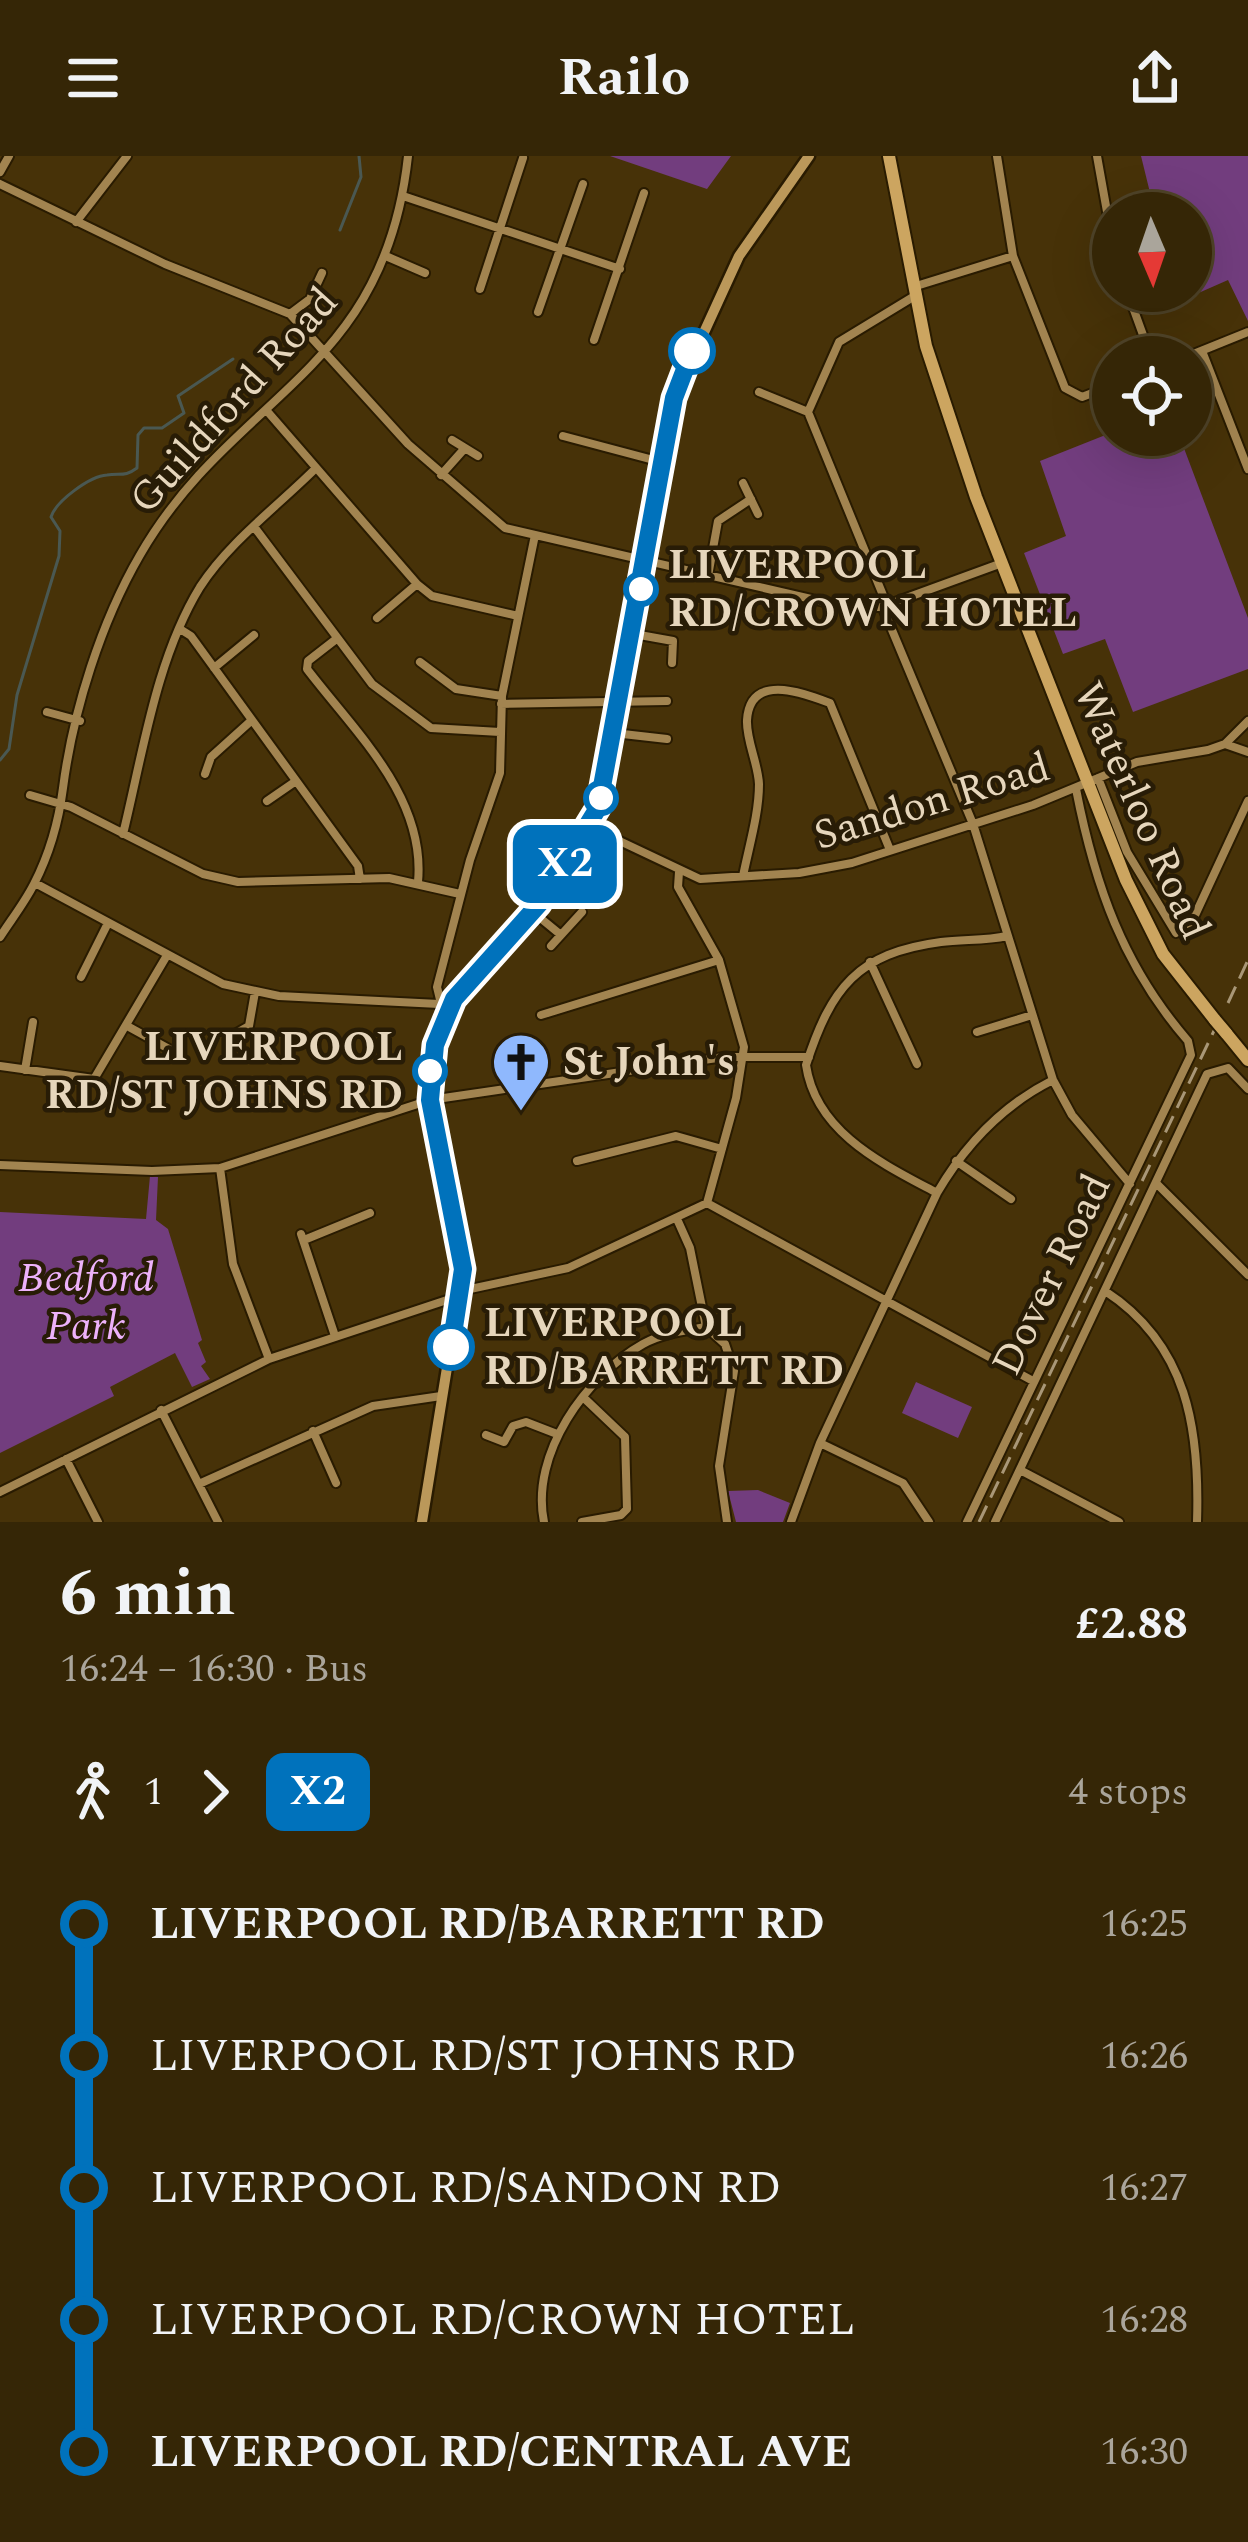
<!DOCTYPE html>
<html lang="en">
<head>
<meta charset="utf-8">
<style>
	:root { --surface:#352606; --page:#3d2e10; --text:#f1f3f6; --muted:#aaa59b; --line:#4f4328 }
	body { margin:0; font-family:Spectral,serif; background:var(--page); color:var(--text); height:100vh; display:flex; flex-direction:column; font-size:45px; white-space:nowrap }
	* { box-sizing:border-box; margin:0 }
	p { font-size:39px; color:var(--muted) }
	.icon { flex:none; width:66px; height:66px; fill:none; stroke:currentColor; stroke-width:2; stroke-linecap:round; stroke-linejoin:round }
	.map { position:relative; height:1366px; overflow:hidden }
	.drawer { display:flex; flex-direction:column; background:var(--surface); flex:1 }
	.drawer>* { flex:none }
	.badge { padding:0 24px; border-radius:18px; font-size:42px; line-height:78px }
	.needle { width:78px; rotate:178deg }
	.fabs { position:absolute; left:1092px; top:36px; display:grid; gap:24px }
	.fabs a { display:grid; place-items:center; width:120px; height:120px; border-radius:50%; background:var(--surface); box-shadow:0 12px 48px #0002,0 0 0 3px var(--line); font-size:60px }
	.map>.badge { position:absolute; translate:-50% -50%; box-shadow:0 0 0 6px #fff }
	.legs { display:flex; align-items:center; gap:18px; height:132px; padding:0 60px; font-size:39px }
	.legs p { margin-inline-start:auto }
	.overview { display:flex; align-items:center; justify-content:space-between; height:204px; padding:0 60px }
	h1 { font-size:66px; font-weight:700; line-height:90px }
	ul { padding:0 60px; list-style:none }
	li { display:flex; align-items:center; gap:42px; height:132px; font-size:45px }
	li i { display:grid; place-items:center; width:18px; height:100%; margin:0 15px; background:currentColor }
	li i::after { content:''; width:30px; height:30px; margin:-15px; border:9px solid; border-radius:50%; background:var(--surface) }
	li p { margin-inline-start:auto }
	li:first-child i { background:linear-gradient(#0000 50%,currentColor 0) }
	li:last-child i { background:linear-gradient(currentColor 50%,#0000 0) }
	header { display:flex; justify-content:space-between; align-items:center; height:156px; padding:0 60px; background:var(--surface); font-size:54px; font-weight:700 }
	.map>svg:first-child { display:block }
	.green { fill:#723d7e }
	.lines { fill:none; stroke-linecap:round; stroke-linejoin:round }
	.stream { stroke:#4a5852; stroke-width:3 }
	.minor-casing { stroke:#291b01; stroke-width:12 }
	.major-casing { stroke:#291b01; stroke-width:15 }
	.highway-casing { stroke:#291b01; stroke-width:16 }
	.minor { stroke:#a28450; stroke-width:8 }
	.major { stroke:#bb985a; stroke-width:10 }
	.highway { stroke:#cca560; stroke-width:12 }
	.rail { stroke:#a99777; stroke-width:3; stroke-dasharray:18 9; stroke-linecap:butt }
	.highway-bridge-casing { stroke:#291b01; stroke-width:16; stroke-linecap:butt }
	.highway-bridge { stroke:#cca560; stroke-width:12 }
	.line-1-casing { stroke:#fff; stroke-width:27 }
	.line-1 { stroke:#0072bc; stroke-width:18 }
	.stop-1-dot { fill:#fff; stroke:#0072bc; stroke-width:6 }
	.labels { text-anchor:middle; dominant-baseline:central; stroke-width:9; stroke-linejoin:round; paint-order:stroke }
	.street-label { font-size:42px; fill:#e6d6bc; stroke:#281c06 }
	.stop-label { font-size:42px; font-weight:bold; fill:#e6d6bc; stroke:#281c06; text-anchor:start }
	.poi-label { font-size:42px; font-weight:bold; fill:#e6d6bc; stroke:#281c06; text-anchor:start }
	.park-label { font-size:42px; font-style:italic; fill:#edb2fa; stroke:#281c06 }
</style>
</head>
<body>
<header><svg class="icon" aria-label="menu" viewBox="0 0 24 24"><path d="M4 6h16M4 12h16M4 18h16"/></svg>Railo<svg class="icon" aria-label="share" viewBox="0 0 24 24"><path d="M12 15V3M7 8l5-5 5 5M5 13v7h14v-7"/></svg></header>
<div class="map">
<svg width="1248" height="1366" viewBox="0 0 1248 1366">
	<rect width="100%" height="100%" fill="#473208"/>
	<path class="green" d="M610 0H731L707 33Z
		M1141 0H1248V165L1228 124 1178 146 1175 135H1191V57H1155Z
		M1113 276 1179 279 1248 462V513L1133 556 1105 483 1063 498 1024 397 1066 380 1040 305Z
		M150 1020 158 1021 156 1064 168 1073 202 1184 198 1187 206 1206 201 1210 210 1223 192 1231 175 1197 110 1231 114 1240 0 1297V1056L146 1063Z
		M916 1226 972 1251 958 1282 902 1257Z
		M758 1334 790 1347 783 1366H736L728 1335Z"/>
	<g class="lines">
		<path class="stream" d="M340 74 361 21 359 0
			M0 604 9 593 17 539 59 400 60 375 51 361C56 345 90 320 107 319 121 317 125 321 137 312L138 279 144 272H162L184 257 178 240 233 203"/>
		<defs>
			<path id="minor" d="M997 0 1013 100 1065 232 1082 241 1113 229
				M1097 0 1113 89
				M0 16 9 0
				M0 28 165 108 290 158 408 288 505 372 859 454 887 449 1002 407
				M403 40 620 113
				M76 66 127 0
				M388 101 425 117
				M913 131 1013 100
				M480 133 523 2
				M1127 135 1151 201
				M538 156 583 28
				M290 158 310 143 322 117
				M594 184 644 37
				M1202 195 1248 313
				M1186 201 1248 176
				M759 236 808 256
				M267 255 417 428 432 440 518 460
				M563 280 661 306
				M452 284 478 300
				M441 319 465 292
				M743 327 758 358
				M255 372 372 528 431 572 500 576
				M708 420 718 365 751 343
				M887 449 808 256 839 186 913 141
				M882 450 973 668 1053 924 1072 959 1130 1028
				M377 462 417 428
				M180 473 191 480 358 710 360 723
				M634 478 673 485 672 507
				M335 484 308 505 307 513C355 576 426 641 418 726
				M420 506 456 533 502 540
				M214 512 254 479
				M501 548 667 545
				M47 556 80 565
				M614 577 667 583
				M1225 588 1248 596
				M205 618 211 601 252 564
				M1098 622 1127 696 1176 777 1190 770 1248 645
				M30 639 71 651 203 718 238 726 389 722 460 738
				M267 645 296 625
				M590 671 700 723 799 717 852 707 1033 649 1137 606 1208 594 1225 588 1248 565
				M123 678C143 597 156 503 200 431 229 386 278 350 316 312
				M679 716 678 731 719 804 744 891 736 942 707 1047
				M743 720C749 690 759 658 759 628 758 607 746 584 747 564 750 516 803 537 830 547L890 694
				M35 727 223 828 279 840 439 848
				M533 756 561 779 582 756
				M0 781C11 764 25 746 34 728 49 699 59 663 63 632 73 555 101 466 140 399 233 237 384 220 408 0
				M551 790 561 779
				M870 806 917 908
				M81 821 107 769
				M541 859 719 804
				M444 860 437 831 470 704 500 617 502 540 535 379
				M129 871 180 899
				M977 876 1032 859
				M235 878 249 870 255 836
				M0 910 94 923 166 801
				M25 914 33 866
				M577 1005 676 980 722 993
				M956 1005 1011 1043
				M0 1009 152 1015 220 1012 430 944 724 901H809
				M220 1012 233 1108 269 1203
				M1157 1028 1248 1119
				M937 1037C883 1008 816 977 806 909 831 832 857 797 941 786 963 783 985 785 1007 780
				M707 1047 1033 1225
				M677 1063 690 1092 706 1171 725 1188 734 1215 719 1310 727 1366
				M301 1078 334 1177
				M304 1084 370 1057
				M461 1135 568 1112 707 1047
				M1105 1135C1188 1189 1200 1274 1197 1366
				M161 1254 218 1366
				M313 1275 336 1327
				M486 1279 504 1286 513 1270 526 1266 557 1278
				M820 1287 903 1327 929 1366
				M66 1303 98 1366
				M1020 1314 1119 1366
				M199 1328 373 1250 441 1240
				M0 1336 269 1203 459 1140
				M544 1366C530 1298 586 1220 643 1188 663 1177 684 1175 706 1171
				M582 1366 621 1359 627 1353 625 1281 584 1242
				M791 1366 820 1287 937 1037C965 989 1003 949 1053 924
				M967 1366 1191 899 1188 885C1123 810 1095 730 1076 633
				M995 1366 1207 918 1228 912 1248 933"/>
			<path id="major" d="M422 1366 463 1113 430 944 442 866 485 804 539 748 594 662 634 478 674 242 739 100 809 0"/>
			<path id="highway" d="M889 0 926 190 976 341 1126 724 1163 798 1215 864
				M1226 877 1248 904"/>
		</defs>
		<use href="#minor" class="minor-casing"/>
		<use href="#major" class="major-casing"/>
		<use href="#highway" class="highway-casing"/>
		<use href="#minor" class="minor"/>
		<use href="#major" class="major"/>
		<use href="#highway" class="highway"/>
		<path class="rail" d="M1228 847 1248 804
			M979 1366 1223 856"/>
		<defs>
			<path id="highway-bridge" d="M1215 864 1226 877"/>
		</defs>
		<use href="#highway-bridge" class="highway-bridge-casing"/>
		<use href="#highway-bridge" class="highway-bridge"/>
	</g>
	<g class="lines">
		<defs>
			<path id="line-1" d="M451 1191 463 1113 430 944 435 889 454 843 539 748 598 652 674 242 692 195"/>
		</defs>
		<use href="#line-1" class="line-1-casing"/>
		<use href="#line-1" class="line-1"/>
	</g>
	<defs>
		<symbol id="church-pin" viewBox="-11 -11 22 30"><path d="M0 17L-7.5 6A9.5 9.5 0 1 1 7.5 6Z" fill="#8fb8fd" stroke="#281c06"/><path d="M-1.2-6h2.4v3.5h3.3v2.4h-3.3V6h-2.4V-.1h-3.3v-2.4h3.3Z" fill="#111"/></symbol>
	</defs>
	<g fill-rule="evenodd">
		<use href="#church-pin" x="488" y="873" width="66" height="90"/>
	</g>
	<g class="stop-1-dot">
		<circle cx="692" cy="195" r="21"/>
		<circle cx="641" cy="433" r="15"/>
		<circle cx="601" cy="642" r="15"/>
		<circle cx="430" cy="915" r="15"/>
		<circle cx="451" cy="1191" r="21"/>
	</g>
	<g class="labels">
		<g class="street-label">
			<text transform="translate(234 245) rotate(-48)">Guildford Road</text>
			<text transform="translate(932 646) rotate(-17)">Sandon Road</text>
			<text transform="translate(1141 655) rotate(66)">Waterloo Road</text>
			<text transform="translate(1052 1119) rotate(-64)">Dover Road</text>
		</g>
		<g class="stop-label">
			<text x="668" y="409">LIVERPOOL<tspan x="668" dy="48">RD/CROWN HOTEL</tspan></text>
			<text x="403" y="891" text-anchor="end">LIVERPOOL<tspan x="403" dy="48">RD/ST JOHNS RD</tspan></text>
			<text x="484" y="1167">LIVERPOOL<tspan x="484" dy="48">RD/BARRETT RD</tspan></text>
		</g>
		<g class="poi-label">
			<text x="563" y="906">St John's</text>
		</g>
		<g class="park-label">
			<text x="86" y="1122">Bedford<tspan x="86" dy="48">Park</tspan></text>
		</g>
	</g>
</svg>
<div class="fabs">
<a><svg class="needle" viewBox="-14 -14 28 28"><path d="M0-13l5 13h-10z" fill="#e53935"/><path d="M0 13l5-13h-10z" fill="#aaa59b"/></svg></a>
<a><svg class="icon" aria-label="locate" viewBox="0 0 24 24"><circle cx="12" cy="12" r="6"/><path d="M12 2v4M12 18v4M2 12h4M18 12h4"/></svg></a>
</div>
<b class="badge" style="left:565px;top:708px;background:#0072bc;color:#fff">X2</b>
</div>
<section class="drawer">
<div class="overview"><div><h1>6 min</h1><p>16:24 – 16:30 · Bus</p></div><b>£2.88</b></div>
<div class="legs"><svg class="icon" aria-label="walk" viewBox="0 0 24 24"><circle cx="13" cy="4" r="2"/><path d="M13 8l-2 6 4 7M11 14l-3 7M7 12l3-4h3l4 4"/></svg>1<svg class="icon" aria-label="forward" viewBox="0 0 24 24"><path d="M9 5l7 7-7 7"/></svg><b class="badge" style="background:#0072bc;color:#fff">X2</b><p>4 stops</p></div>
<ul>
<li><i style="color:#0072bc"></i><b>LIVERPOOL RD/BARRETT RD</b><p>16:25</p></li>
<li><i style="color:#0072bc"></i><span>LIVERPOOL RD/ST JOHNS RD</span><p>16:26</p></li>
<li><i style="color:#0072bc"></i><span>LIVERPOOL RD/SANDON RD</span><p>16:27</p></li>
<li><i style="color:#0072bc"></i><span>LIVERPOOL RD/CROWN HOTEL</span><p>16:28</p></li>
<li><i style="color:#0072bc"></i><b>LIVERPOOL RD/CENTRAL AVE</b><p>16:30</p></li>
</ul>
</section>
</body>
</html>
